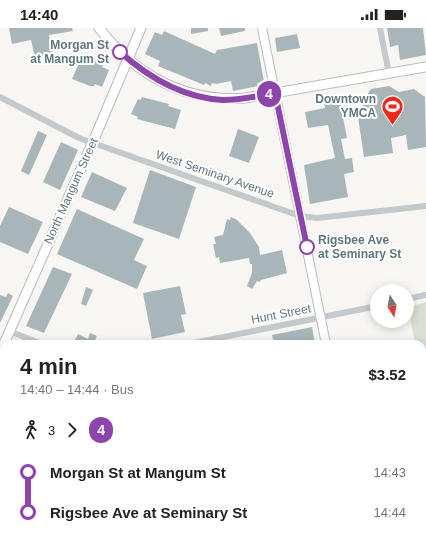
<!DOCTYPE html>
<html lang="en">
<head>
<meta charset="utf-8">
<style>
	:root { --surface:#fff; --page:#f6f6f6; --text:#222; --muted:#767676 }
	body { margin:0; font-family:Helvetica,sans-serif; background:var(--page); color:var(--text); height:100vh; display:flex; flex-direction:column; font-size:15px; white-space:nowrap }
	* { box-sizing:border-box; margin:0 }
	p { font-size:13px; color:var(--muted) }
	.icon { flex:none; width:22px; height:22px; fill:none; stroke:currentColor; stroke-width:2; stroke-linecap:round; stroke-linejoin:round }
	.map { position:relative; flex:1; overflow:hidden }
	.drawer { position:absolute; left:0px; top:312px; width:426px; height:200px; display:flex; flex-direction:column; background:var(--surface); border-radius:12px 12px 0 0; box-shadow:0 2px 10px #0003 }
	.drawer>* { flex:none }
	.badge { padding:0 8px; border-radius:13px; font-size:14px; line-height:26px }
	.needle { width:26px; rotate:169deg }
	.controls { position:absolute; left:370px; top:256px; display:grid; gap:8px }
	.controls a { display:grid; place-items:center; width:44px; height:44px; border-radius:50%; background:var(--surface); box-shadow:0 2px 10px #0003; font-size:20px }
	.map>.badge { position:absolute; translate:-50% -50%; box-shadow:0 0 0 2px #fff }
	.legs { display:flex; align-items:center; gap:6px; height:44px; padding:0 20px; font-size:13px }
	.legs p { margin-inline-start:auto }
	.summary { display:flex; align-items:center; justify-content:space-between; height:68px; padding:0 20px }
	h1 { font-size:22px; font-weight:700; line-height:30px }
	ul { padding:0 20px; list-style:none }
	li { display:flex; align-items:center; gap:14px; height:40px; font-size:15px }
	li i { display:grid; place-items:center; width:6px; height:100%; margin:0 5px; background:currentColor }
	li i::after { content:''; width:10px; height:10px; margin:-5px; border:3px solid; border-radius:50%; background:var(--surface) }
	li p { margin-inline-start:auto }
	li:first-child i { background:linear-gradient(#0000 50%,currentColor 0) }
	li:last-child i { background:linear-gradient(currentColor 50%,#0000 0) }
	.status { display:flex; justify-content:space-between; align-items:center; height:28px; padding:0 20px; background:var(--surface); direction:ltr }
	.status svg { height:11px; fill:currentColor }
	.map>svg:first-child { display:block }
	.green { fill:#d9dfd3 }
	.building { fill:#a9b6b9 }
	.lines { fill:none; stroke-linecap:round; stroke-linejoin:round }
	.secondary-casing { stroke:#b5bdc0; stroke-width:10 }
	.primary-casing { stroke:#b6bdbf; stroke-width:11 }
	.street { stroke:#c4c9cc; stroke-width:6 }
	.secondary { stroke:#fff; stroke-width:8 }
	.primary { stroke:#fff; stroke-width:9 }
	.line-1-casing { stroke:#fff; stroke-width:9 }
	.line-1 { stroke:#8e44ad; stroke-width:6 }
	.stop-1-dot { fill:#fff; stroke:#8e44ad; stroke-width:2 }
	.labels { text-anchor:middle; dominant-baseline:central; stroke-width:4; stroke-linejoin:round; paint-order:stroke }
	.stop-label { font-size:12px; font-weight:bold; fill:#5e7781; stroke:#fff; text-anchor:end }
	.poi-label { font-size:12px; font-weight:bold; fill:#5e7781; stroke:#fff; text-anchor:end }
	.street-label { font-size:12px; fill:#5e7781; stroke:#fff }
</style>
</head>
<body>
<div class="status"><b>14:40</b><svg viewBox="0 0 49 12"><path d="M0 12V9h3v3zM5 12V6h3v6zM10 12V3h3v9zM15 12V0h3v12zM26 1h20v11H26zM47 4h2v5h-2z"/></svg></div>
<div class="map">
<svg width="426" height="512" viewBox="0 0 426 512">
	<rect width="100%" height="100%" fill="#f7f6f3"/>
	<path class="green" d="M426 274V400L422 401V316H408L415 314 408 279Z"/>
	<path class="building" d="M9 0H72L73 3 49 7 53 27 35 30 31 12 12 16Z
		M191 0H208V3L191 6Z
		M219 0H245V3L221 8Z
		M387 0H423L426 27 400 32 398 17 390 19Z
		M164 3 215 26 217 22 257 15 264 54 257 55 258 58 233 63 231 53 216 56 212 55 211 58 205 55 204 57 158 38 160 33 145 26 155 4 162 7Z
		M297 6 300 20 277 24 275 10Z
		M83 26 100 33 99 35 103 37 102 39 109 42 102 59 95 56 94 58H90L72 51Z
		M389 58 399 64 414 61 425 69 426 119 408 122 406 107 391 110 393 125 364 129 358 89 365 88 362 74 371 61Z
		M339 68 347 110 341 111 345 131 352 130 354 144 344 146 348 169 310 176 304 137 335 130 328 97 308 100 305 84 325 80 323 71Z
		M142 69 169 76 168 78 181 82 175 101 137 91 138 89 131 86 138 71 141 72Z
		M238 101 259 109 249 135 229 128Z
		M38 103 47 107 29 147 21 143Z
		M61 114 78 122 60 162 43 154Z
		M150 142 196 159 179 211 133 195Z
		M92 144 127 160 115 183 81 169Z
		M9 179 43 194 28 226 0 214V198Z
		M77 181 144 211 134 232 147 238 137 261 57 226Z
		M231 189 237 192 250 205 259 219 260 227 282 222 287 245 261 252 259 254 257 253 252 261 247 258 252 245V236H250L249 230 220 235 219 229 216 230 213 216H216L214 209 223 207 227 191 230 192Z
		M53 239 72 246 44 305 26 298Z
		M180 258 186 286 181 287 185 304 152 311 143 265Z
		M86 259 93 262 86 278 81 276Z
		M8 265 13 268 0 295V267L6 269Z
		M312 299 315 316H274L272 307Z
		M90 305 97 308 94 314 99 316H73L78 306 88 311Z"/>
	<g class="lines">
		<defs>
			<path id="secondary" d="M262 0 326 316
				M367 508 368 512
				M403 512 422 508"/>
			<path id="primary" d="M99 0C135 47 186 75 245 70L426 39
				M0 325 95 109 141 0"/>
		</defs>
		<use href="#secondary" class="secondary-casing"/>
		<use href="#primary" class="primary-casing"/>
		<path class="street" d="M380 0 389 46
			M0 69 79 110 300 188 317 190 426 178
			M407 271 426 267
			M9 303 42 316
			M189 316 377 278
			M0 403 4 404
			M156 508 157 512"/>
		<use href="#secondary" class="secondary"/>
		<use href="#primary" class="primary"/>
	</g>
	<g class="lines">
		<defs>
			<path id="line-1" d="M120 24C148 49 184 70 223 72 241 72 258 68 275 65L307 219"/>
		</defs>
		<use href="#line-1" class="line-1-casing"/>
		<use href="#line-1" class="line-1"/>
	</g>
	<defs>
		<symbol id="stadium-pin" viewBox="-11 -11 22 30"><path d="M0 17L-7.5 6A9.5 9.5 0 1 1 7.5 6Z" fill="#f42615" stroke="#fff"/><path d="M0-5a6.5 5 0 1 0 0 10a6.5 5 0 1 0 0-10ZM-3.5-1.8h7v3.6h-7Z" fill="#fff"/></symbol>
	</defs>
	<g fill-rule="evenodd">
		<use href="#stadium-pin" x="380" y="66" width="25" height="34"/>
	</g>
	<g class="stop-1-dot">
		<circle cx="120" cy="24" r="7"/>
		<circle cx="307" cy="219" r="7"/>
	</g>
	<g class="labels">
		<g class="stop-label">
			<text x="109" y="17">Morgan St<tspan x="109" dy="14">at Mangum St</tspan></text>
			<text x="318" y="212" text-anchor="start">Rigsbee Ave<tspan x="318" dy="14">at Seminary St</tspan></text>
		</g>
		<g class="poi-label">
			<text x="376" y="71">Downtown<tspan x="376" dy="14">YMCA</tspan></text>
		</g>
		<g class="street-label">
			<text transform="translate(215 146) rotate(19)">West Seminary Avenue</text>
			<text transform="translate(71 163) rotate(-66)">North Mangum Street</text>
			<text transform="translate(281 286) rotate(-11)">Hunt Street</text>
		</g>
	</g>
</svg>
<div class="controls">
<a><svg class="needle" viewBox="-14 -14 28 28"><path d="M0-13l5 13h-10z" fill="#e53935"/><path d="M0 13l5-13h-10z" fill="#767676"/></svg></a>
</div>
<b class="badge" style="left:269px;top:66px;background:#8e44ad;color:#fff">4</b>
<section class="drawer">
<div class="summary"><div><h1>4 min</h1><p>14:40 – 14:44 · Bus</p></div><b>$3.52</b></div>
<div class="legs"><svg class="icon" aria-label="walk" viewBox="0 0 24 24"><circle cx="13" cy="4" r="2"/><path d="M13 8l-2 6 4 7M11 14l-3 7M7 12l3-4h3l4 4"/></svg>3<svg class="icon" aria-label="forward" viewBox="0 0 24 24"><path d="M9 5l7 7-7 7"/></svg><b class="badge" style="background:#8e44ad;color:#fff">4</b></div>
<ul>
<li><i style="color:#8e44ad"></i><b>Morgan St at Mangum St</b><p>14:43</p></li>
<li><i style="color:#8e44ad"></i><b>Rigsbee Ave at Seminary St</b><p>14:44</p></li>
</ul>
</section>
</div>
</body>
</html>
